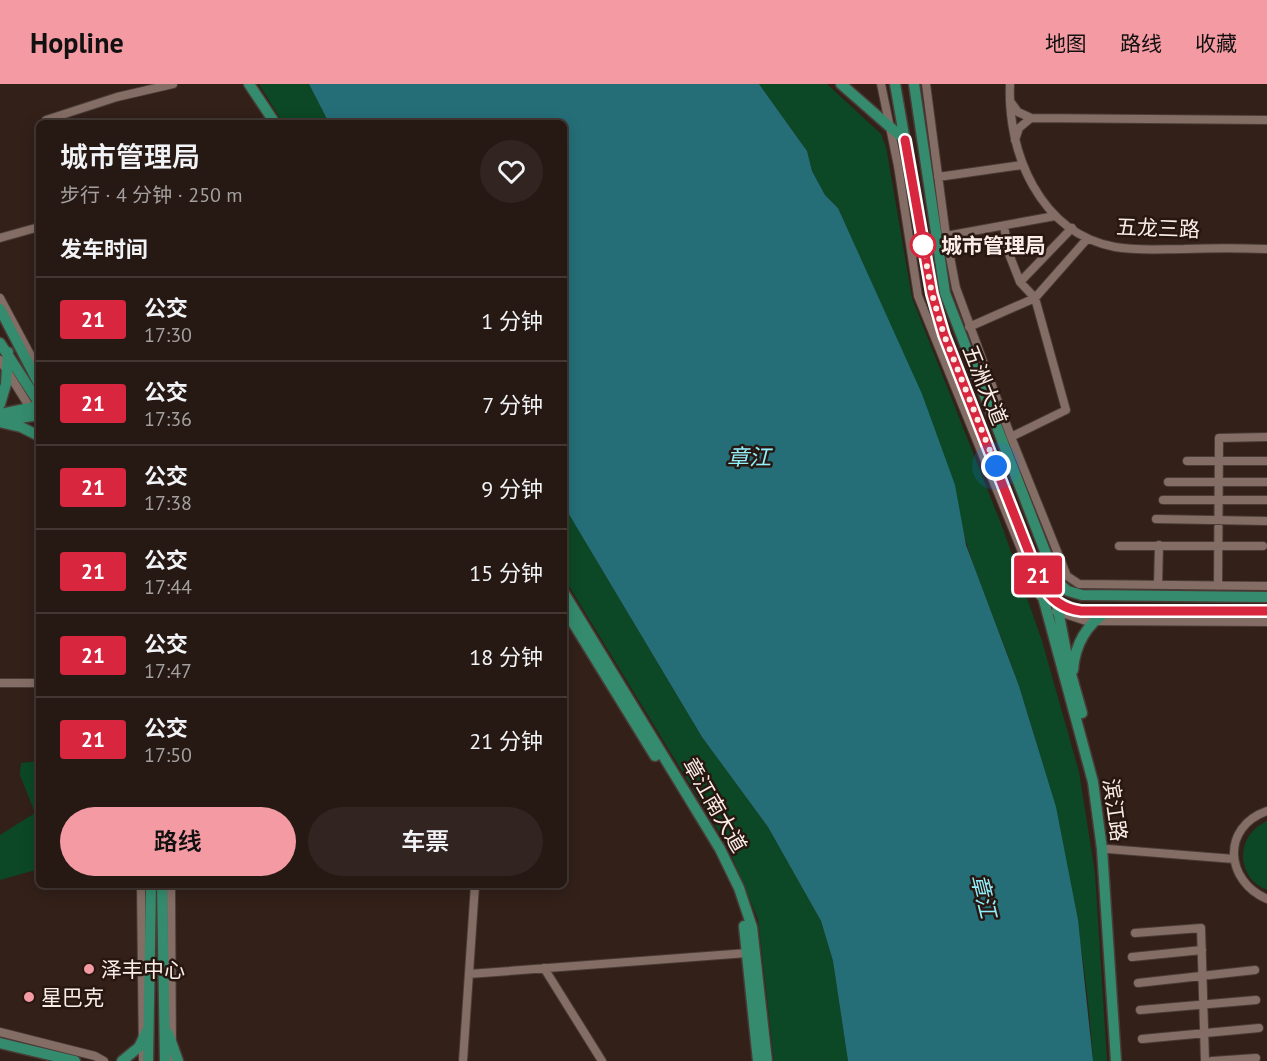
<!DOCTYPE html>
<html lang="zh">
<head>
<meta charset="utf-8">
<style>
	:root { --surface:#261813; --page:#322521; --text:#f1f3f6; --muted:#a4a0a0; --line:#423733; --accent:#f49aa2 }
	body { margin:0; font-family:"PT Sans","Noto Sans SC",sans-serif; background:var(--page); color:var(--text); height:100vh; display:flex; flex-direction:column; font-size:22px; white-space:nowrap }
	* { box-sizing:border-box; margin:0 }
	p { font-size:20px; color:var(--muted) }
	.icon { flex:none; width:33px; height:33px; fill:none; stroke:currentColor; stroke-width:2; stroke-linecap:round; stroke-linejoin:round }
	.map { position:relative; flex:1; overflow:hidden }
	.details { position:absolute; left:36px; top:36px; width:531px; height:768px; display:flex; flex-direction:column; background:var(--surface); border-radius:9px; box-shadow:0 3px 15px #0003,0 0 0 2px var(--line) }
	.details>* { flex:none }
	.badge { padding:0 12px; border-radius:4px; font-size:21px; line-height:39px }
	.you { position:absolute; width:30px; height:30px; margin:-15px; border:4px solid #fff; border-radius:50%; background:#1a73e8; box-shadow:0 0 0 9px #1a73e833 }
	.map>.badge { position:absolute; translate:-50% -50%; box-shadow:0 0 0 3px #fff }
	h2 { padding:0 24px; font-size:22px; line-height:54px }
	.round { display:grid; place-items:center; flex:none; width:63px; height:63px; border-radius:32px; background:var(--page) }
	.summary { display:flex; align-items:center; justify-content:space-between; height:102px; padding:0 24px }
	h1 { font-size:28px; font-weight:600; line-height:45px }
	.action { display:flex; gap:12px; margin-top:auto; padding:12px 24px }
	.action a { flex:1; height:69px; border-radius:36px; background:var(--accent); color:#111; font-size:24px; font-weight:600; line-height:69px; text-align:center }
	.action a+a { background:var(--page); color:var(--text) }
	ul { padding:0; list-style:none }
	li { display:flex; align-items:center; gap:18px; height:84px; padding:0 24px; border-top:2px solid var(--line) }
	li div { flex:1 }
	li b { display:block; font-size:22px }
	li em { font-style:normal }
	li .badge { min-width:66px; font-weight:700; text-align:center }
	header { display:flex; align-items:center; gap:36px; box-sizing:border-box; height:84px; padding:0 30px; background:var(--accent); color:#111 }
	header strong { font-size:28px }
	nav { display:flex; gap:33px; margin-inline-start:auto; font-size:21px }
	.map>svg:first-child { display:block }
	.green { fill:#0c4825 }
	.water { fill:#256e78 }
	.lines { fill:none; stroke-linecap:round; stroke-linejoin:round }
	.minor-casing { stroke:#4a3b36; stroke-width:10 }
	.major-casing { stroke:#4a3b36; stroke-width:13 }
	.minor { stroke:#846d65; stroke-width:8 }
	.major { stroke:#358b6d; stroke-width:10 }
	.line-casing { stroke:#fff; stroke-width:14 }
	.line { stroke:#d7263d; stroke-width:9 }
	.walk { stroke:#faede8; stroke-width:6; stroke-dasharray:0 10.8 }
	.stop-dot { fill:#fff; stroke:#d7263d; stroke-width:3 }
	.poi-dot { fill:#f49aa2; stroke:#281710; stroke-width:2 }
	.labels { text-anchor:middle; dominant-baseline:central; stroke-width:5; stroke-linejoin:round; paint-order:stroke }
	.street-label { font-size:21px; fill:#faede8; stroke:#281710 }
	.stop-label { font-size:21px; font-weight:bold; fill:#faede8; stroke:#281710; text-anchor:start }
	.poi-label { font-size:21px; fill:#faede8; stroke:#281710; text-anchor:start }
	.water-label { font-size:22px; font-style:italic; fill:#92effd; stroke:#281710 }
</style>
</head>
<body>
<header>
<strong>Hopline</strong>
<nav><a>地图</a><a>路线</a><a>收藏</a></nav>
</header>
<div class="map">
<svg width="1267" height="977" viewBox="0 0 1267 977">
	<rect width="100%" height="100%" fill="#322019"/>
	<path class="green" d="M259 0H309L329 39H283Z
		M759 0H827L881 50 886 63 912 214 1003 445 1042 557 1079 688 1095 789 1107 977H1093C1085 849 1059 725 1019 603 1001 547 974 493 960 436L867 189 838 124 825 111 812 87 807 67Z
		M564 422 702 653 768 743 821 837 833 877 848 977H774L758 835 726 759 564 494Z
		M39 677V785L0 796V751L35 729 20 691 21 679Z
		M1267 737V806C1235 793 1235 751 1267 737Z"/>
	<path class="water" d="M309 0H759L807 67 812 87 825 111 838 124 922 310 955 401 966 461 1019 602 1056 723 1078 836 1093 977H848L833 877 821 837 768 743 702 653 564 422V39H329Z"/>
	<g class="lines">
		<defs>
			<path id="minor" d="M881 0 898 82 918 212 1040 512
				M926 0 946 152 956 204 1011 353 1067 492 1079 500 1267 502
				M1010 0C1007 69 1040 149 1115 163 1137 167 1162 165 1184 165 1212 164 1239 164 1267 165
				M1010 17 1018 28 1031 34 1267 36
				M46 36 117 13 173 0
				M1015 56 1019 44 1031 34
				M938 93 1022 81
				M1004 142 1009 170 1020 198 1035 214 1066 326 1011 353
				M946 152 1055 132
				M0 154 39 143
				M1020 198 1072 144
				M0 214 39 287
				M969 243 1035 214 1087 155
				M0 276 39 338
				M1187 377H1267
				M1168 398H1267
				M1163 416H1267
				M1156 435 1267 437
				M1119 462H1263
				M1158 501 1159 461
				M1218 502 1219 354 1267 353
				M1056 527 1086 537 1267 538
				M0 599H39
				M1267 727C1221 743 1225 797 1267 815
				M1108 765 1234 775
				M141 801 143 977
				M171 801 172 977
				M1135 849 1201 844 1205 977
				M1132 873 1202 866
				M544 884 602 977
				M469 890 747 869
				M1138 899 1255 886
				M1140 926 1256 916
				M0 948 95 972 104 977
				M1142 955 1259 944
				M463 977 475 801
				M1212 977 1256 974"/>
			<path id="major" d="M249 0 275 39
				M841 0 905 56
				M895 0 932 210 944 251 1044 504 1062 521 1081 527H1267
				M914 0 945 209 1057 498 1068 507 1082 511 1267 513
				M0 225 39 300
				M0 259 39 319
				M0 320 6 300 8 268
				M0 330 39 322
				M6 336 39 331
				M0 338 21 343 39 352
				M1040 502 1093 698 1102 765 1116 977
				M564 509 720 765 739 804 752 843 767 977
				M1056 516 1069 583 1082 629
				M564 524 655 672
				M1073 586C1075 560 1087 540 1108 527
				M162 801 165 977
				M744 842 758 977
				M168 949 178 977
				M0 959 75 977
				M122 977 139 963 147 947
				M148 977 151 801"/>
		</defs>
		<use href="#minor" class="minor-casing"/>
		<use href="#major" class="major-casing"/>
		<use href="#minor" class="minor"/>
		<use href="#major" class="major"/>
	</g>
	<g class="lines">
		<defs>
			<path id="line" d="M905 56 932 210 944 251 1041 499C1050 515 1063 525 1081 527H1267"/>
		</defs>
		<use href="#line" class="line-casing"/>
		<use href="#line" class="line"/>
		<path class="walk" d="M923 161 932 210 944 251 996 382"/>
	</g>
	<circle class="stop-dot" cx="923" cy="161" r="12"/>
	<g class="poi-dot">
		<circle cx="89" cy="885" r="6"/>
		<circle cx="29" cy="913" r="6"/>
	</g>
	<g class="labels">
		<g class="street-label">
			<text transform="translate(1158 144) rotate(2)">五龙三路</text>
			<text transform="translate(985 301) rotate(68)">五洲大道</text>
			<text transform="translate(715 721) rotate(60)">章江南大道</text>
			<text transform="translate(1115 726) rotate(82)">滨江路</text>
		</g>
		<g class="stop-label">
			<text x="941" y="161">城市管理局</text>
		</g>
		<g class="poi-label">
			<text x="101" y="885">泽丰中心</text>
			<text x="41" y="913">星巴克</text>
		</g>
		<g class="water-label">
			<text x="749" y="373">章江</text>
			<text transform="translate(984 812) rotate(76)">章江</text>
		</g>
	</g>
</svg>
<div class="you" style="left:996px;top:382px"></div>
<b class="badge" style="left:1038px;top:491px;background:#d7263d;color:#fff">21</b>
<section class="details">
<div class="summary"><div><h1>城市管理局</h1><p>步行 · 4 分钟 · 250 m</p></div><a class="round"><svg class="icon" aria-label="heart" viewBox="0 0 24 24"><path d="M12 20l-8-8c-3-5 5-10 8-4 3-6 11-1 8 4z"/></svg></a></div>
<h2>发车时间</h2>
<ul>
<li><span class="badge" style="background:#d7263d;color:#fff">21</span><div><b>公交</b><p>17:30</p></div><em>1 分钟</em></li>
<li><span class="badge" style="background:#d7263d;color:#fff">21</span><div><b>公交</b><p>17:36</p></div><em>7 分钟</em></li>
<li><span class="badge" style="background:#d7263d;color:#fff">21</span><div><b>公交</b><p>17:38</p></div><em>9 分钟</em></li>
<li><span class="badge" style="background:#d7263d;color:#fff">21</span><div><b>公交</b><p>17:44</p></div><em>15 分钟</em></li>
<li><span class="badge" style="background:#d7263d;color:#fff">21</span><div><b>公交</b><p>17:47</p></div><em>18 分钟</em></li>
<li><span class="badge" style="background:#d7263d;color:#fff">21</span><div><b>公交</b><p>17:50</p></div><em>21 分钟</em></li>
</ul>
<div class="action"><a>路线</a><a>车票</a></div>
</section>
</div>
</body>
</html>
